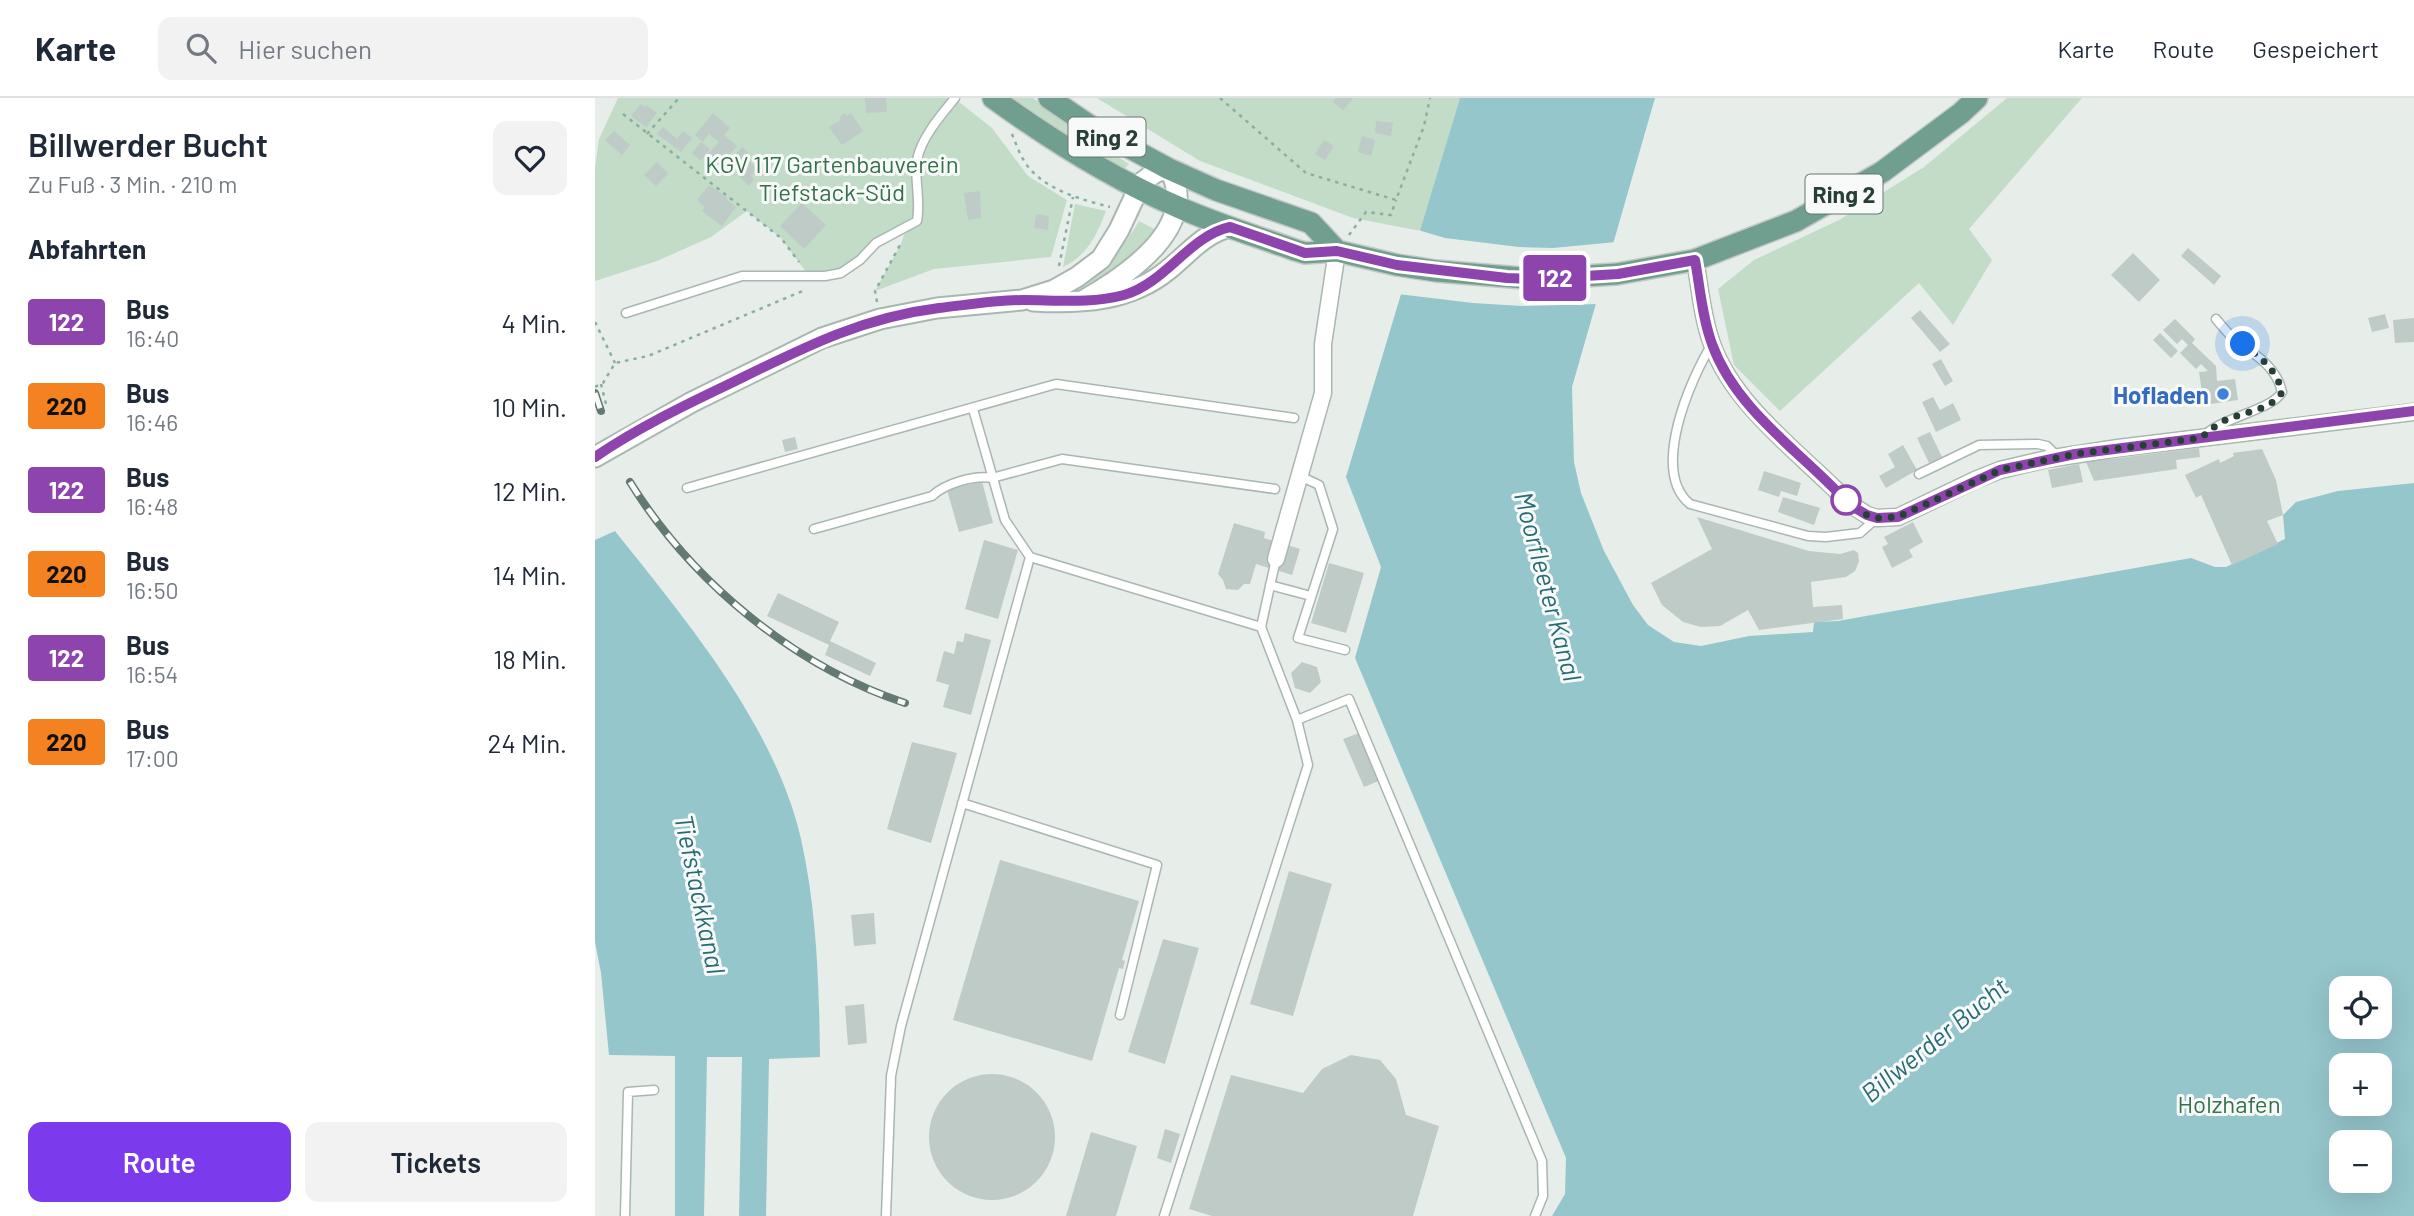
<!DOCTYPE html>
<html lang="de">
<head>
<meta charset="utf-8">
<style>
	:root { --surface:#fff; --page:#f2f2f3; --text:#1f2937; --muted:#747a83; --line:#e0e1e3; --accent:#7c3aed }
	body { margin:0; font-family:Barlow,sans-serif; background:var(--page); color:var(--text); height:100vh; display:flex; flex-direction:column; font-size:26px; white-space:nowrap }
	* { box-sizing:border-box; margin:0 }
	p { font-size:23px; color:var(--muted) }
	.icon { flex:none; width:38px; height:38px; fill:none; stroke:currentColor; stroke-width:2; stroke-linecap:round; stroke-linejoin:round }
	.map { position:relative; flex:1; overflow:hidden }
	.side { display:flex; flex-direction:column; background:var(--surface); width:595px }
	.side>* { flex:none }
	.badge { padding:0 14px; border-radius:5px; font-size:24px; line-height:46px }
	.fabs { position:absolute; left:1734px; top:878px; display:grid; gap:14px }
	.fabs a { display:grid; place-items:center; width:63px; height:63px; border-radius:14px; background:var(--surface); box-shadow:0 7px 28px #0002; font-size:35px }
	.you { position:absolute; width:35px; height:35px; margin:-18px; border:5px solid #fff; border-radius:50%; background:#1a73e8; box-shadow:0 0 0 10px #1a73e833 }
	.map>.badge { position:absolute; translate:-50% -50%; box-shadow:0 0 0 4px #fff }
	h2 { padding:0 28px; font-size:26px; line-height:63px }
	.round { display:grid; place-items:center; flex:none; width:74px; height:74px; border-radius:14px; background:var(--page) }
	.summary { display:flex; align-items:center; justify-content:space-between; height:119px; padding:0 28px }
	h1 { font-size:33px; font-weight:600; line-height:52px }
	.action { display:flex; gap:14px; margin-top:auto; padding:14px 28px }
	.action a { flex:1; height:80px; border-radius:14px; background:var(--accent); color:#fff; font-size:28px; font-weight:600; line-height:80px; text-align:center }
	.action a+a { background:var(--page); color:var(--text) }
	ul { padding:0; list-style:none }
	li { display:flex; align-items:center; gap:21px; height:84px; padding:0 28px }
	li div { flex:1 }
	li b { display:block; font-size:26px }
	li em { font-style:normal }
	li .badge { min-width:77px; font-weight:700; text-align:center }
	header { display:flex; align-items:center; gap:42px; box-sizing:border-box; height:98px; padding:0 35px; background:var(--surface); border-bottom:2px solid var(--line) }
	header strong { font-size:33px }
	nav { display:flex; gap:38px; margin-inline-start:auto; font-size:24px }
	.search { width:490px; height:63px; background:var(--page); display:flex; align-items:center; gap:18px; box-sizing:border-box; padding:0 24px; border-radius:14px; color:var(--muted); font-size:26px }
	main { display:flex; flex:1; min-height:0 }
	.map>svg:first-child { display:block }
	.green { fill:#c2dcc8 }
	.water { fill:#95c6cc; fill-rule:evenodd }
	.pier { fill:#e7eeea }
	.building { fill:#bfcbc6 }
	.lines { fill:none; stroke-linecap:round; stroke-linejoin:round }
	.service-casing { stroke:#aab6b1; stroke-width:11 }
	.minor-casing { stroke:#aab6b1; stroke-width:19 }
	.tertiary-casing { stroke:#aab6b1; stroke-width:23 }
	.primary-casing { stroke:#c3c9c7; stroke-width:24 }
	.path { stroke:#8baea1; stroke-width:2.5; stroke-dasharray:3.5 5; stroke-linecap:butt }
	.service { stroke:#fff; stroke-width:8 }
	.minor { stroke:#fff; stroke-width:16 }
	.tertiary { stroke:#fff; stroke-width:19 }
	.primary { stroke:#709f90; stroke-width:21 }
	.rail-casing { stroke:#627a72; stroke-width:8 }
	.rail { stroke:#f7faf9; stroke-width:5; stroke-dasharray:16; stroke-linecap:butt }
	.line-casing { stroke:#fff; stroke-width:16 }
	.line { stroke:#8e44ad; stroke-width:10 }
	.walk { stroke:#273f37; stroke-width:7; stroke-dasharray:0 12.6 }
	.shop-dot { fill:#3f7fe0; stroke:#f7faf9; stroke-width:2.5 }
	.stop-dot { fill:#fff; stroke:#8e44ad; stroke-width:3.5 }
	.labels { text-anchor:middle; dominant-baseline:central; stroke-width:6; stroke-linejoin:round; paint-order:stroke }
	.shield { fill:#f7faf9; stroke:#657771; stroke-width:2 }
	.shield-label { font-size:23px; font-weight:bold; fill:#273f37 }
	.park-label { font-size:24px; fill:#35714a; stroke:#f7faf9 }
	.shop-label { font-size:24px; font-weight:bold; fill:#366cbe; stroke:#f7faf9; text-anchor:end }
	.water-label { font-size:26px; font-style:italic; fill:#276c75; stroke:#f7faf9 }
</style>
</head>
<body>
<header>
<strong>Karte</strong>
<div class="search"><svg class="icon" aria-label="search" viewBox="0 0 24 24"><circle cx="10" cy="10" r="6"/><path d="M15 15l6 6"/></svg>Hier suchen</div>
<nav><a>Karte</a><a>Route</a><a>Gespeichert</a></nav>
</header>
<main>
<section class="side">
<div class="summary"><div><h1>Billwerder Bucht</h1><p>Zu Fuß · 3 Min. · 210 m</p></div><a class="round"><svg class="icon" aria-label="heart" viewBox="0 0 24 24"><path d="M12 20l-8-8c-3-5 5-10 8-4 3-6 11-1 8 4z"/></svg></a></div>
<h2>Abfahrten</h2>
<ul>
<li><span class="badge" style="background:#8e44ad;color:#fff">122</span><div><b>Bus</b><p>16:40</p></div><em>4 Min.</em></li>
<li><span class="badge" style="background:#f58220;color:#111">220</span><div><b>Bus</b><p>16:46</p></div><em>10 Min.</em></li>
<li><span class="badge" style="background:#8e44ad;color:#fff">122</span><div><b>Bus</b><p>16:48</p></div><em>12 Min.</em></li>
<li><span class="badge" style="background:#f58220;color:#111">220</span><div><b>Bus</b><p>16:50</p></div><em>14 Min.</em></li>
<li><span class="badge" style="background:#8e44ad;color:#fff">122</span><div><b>Bus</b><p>16:54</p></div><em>18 Min.</em></li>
<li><span class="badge" style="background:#f58220;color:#111">220</span><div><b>Bus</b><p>17:00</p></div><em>24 Min.</em></li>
</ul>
<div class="action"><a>Route</a><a>Tickets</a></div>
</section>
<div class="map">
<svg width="1819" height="1118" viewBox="0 0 1819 1118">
	<rect width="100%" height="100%" fill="#e7eeea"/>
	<path class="green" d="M23 0H359L397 30 433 78 472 102 456 159 339 171 280 193 305 148 311 132 281 145 246 175 214 178 186 140 152 113 116 139 62 163 0 183V70L4 41Z
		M417 0H438L470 25 534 66 529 71 491 49Z
		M502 0H865L826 133 758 120 605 63Z
		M1412 0H1487L1374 131 1397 162 1358 227 1324 185 1185 313 1139 267 1123 191 1159 162 1244 122 1329 69Z
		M480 106 511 113C502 137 492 158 468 169Z
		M544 123 563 133C534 162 517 179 476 192 505 174 527 152 544 123Z"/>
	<path class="water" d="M865 0H1060L977 289 979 364 986 395 1009 453 1038 507 1053 527 1079 544 1106 548 1154 538 1218 534 1219 524 1243 523 1596 460 1620 469H1631L1690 441 1688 417 1701 404 1743 393 1819 385V1118H957L970 1096 971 1060 760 560 786 469 751 379ZM1746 891H1785V929H1746ZM1746 968H1785V1006H1746ZM1746 1045H1785V1083H1746Z
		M20 433C91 522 180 628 206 741 222 813 224 886 225 959L174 961 171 1118H144L147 959H112L109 1118H80V958L14 957 6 875 0 844V442Z"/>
	<path class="pier" d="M823 132 850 140 924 149 958 150 1021 144 1005 206 927 208 878 205 803 196Z"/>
	<path class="building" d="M270 0H291L292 14 271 15Z
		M741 0H758L748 12 738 4Z
		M46 6 49 9 51 7 62 15 51 29 36 18Z
		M118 15 135 30 129 37 142 48 125 68 112 57 124 44 114 36 108 44 100 37Z
		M250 15 252 18 256 15 268 33 247 47 234 29 246 22 244 19Z
		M781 23 798 25 796 38 780 35Z
		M68 29 82 41 88 33 97 40 86 54 62 36Z
		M19 33 35 47 27 57 10 42Z
		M767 38 780 42 776 58 763 54Z
		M729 42 739 48 730 62 720 56Z
		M106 44 115 51 106 63 97 55Z
		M147 49 153 54 142 66 136 61Z
		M154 63 162 70 156 78 159 81 154 88 142 76Z
		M62 64 73 76 61 88 49 77Z
		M114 87 133 100 131 101 141 109 127 128 107 113 110 109 102 102Z
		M385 93 386 120 373 122 369 95Z
		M207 105 231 127 209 151 185 128Z
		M441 116 454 118 453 132 439 130Z
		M1593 150 1626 178 1619 187 1586 158Z
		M1538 155 1565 182 1544 204 1516 177Z
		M1325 212 1355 246 1345 254 1316 220Z
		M1790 216 1794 230 1777 234 1773 220Z
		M1819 220V244L1800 245 1798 222Z
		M1580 221 1600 241 1597 245 1621 268 1622 283 1640 281 1643 302 1609 307 1604 274 1613 273 1606 266 1601 271 1585 255 1593 247 1587 241 1582 246 1568 232Z
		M1565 235 1583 253 1576 260 1558 242Z
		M1346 261 1358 283 1350 288 1337 266Z
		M1338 299 1345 312 1358 305 1366 322 1341 334 1327 304Z
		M1335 334 1347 359 1334 365 1322 340Z
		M200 339 203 351 190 354 187 342Z
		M1308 347 1322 372 1291 390 1284 378 1300 369 1293 356Z
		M1604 350 1605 359 1581 362 1582 371 1499 383 1491 364Z
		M1667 351 1681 382 1688 417 1672 423 1683 446 1637 467 1606 397 1601 400 1590 377 1624 361 1625 365 1639 358 1638 355Z
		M1484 366 1488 384 1457 390 1453 372Z
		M1169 373 1206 385 1202 398 1186 393 1184 399 1163 392Z
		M387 383 398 425 364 434 352 392Z
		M1188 399 1225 410 1219 427 1183 414Z
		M1102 419 1214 453 1245 456 1259 452 1263 455 1264 463 1260 473 1251 479 1216 484 1218 509 1247 507 1248 521 1164 532 1153 512 1125 528 1106 529 1088 524 1067 507 1056 485 1117 451Z
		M1318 424 1328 444 1314 452 1318 459 1297 470 1287 449 1293 446 1289 439Z
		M639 425 670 434 669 440 705 451 697 477 661 466 655 486H649L643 492 631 491 628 482 623 476Z
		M389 442 423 452 403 521 370 511Z
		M734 465 769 475 751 535 716 525Z
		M183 495 244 524 235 543 281 565 275 578 230 557 234 547 172 518Z
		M370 535 396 542 376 617 348 609 354 587 341 583 349 553 359 556 362 543 368 544Z
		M707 564 722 569 726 584 715 595 700 590 696 575Z
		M764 635 784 683 769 689 748 641Z
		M317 644 362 655 336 745 292 731Z
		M405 762 544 803 527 862 530 863 528 871 524 870 497 963 358 922Z
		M694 773 737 786 698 918 655 906Z
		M279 815 281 846 259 848 256 817Z
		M568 841 604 850 570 966 533 954Z
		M269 906 272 945 253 947 250 908Z
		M756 957 785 962 801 981 811 1017 844 1028 818 1118H617L594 1111 636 977 708 995 727 971Z
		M334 1039a63 63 0 1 1 126 0a63 63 0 1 1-126 0Z
		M570 1031 585 1036 576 1065 562 1060Z
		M496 1034 542 1048 521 1118H471Z"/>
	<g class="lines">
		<defs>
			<path id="service" d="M31 215 147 178H230L246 175 265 162 281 145 322 123C326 103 319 80 322 62 326 40 346 17 360 0
				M1117 246C1095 282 1055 373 1095 406L1213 438 1231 439 1265 435 1282 420
				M378 311 410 422 435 459
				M1611 336C1630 319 1678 311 1687 294 1681 266 1656 255 1636 238 1631 233 1626 227 1621 221
				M1324 376 1384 347 1443 346 1452 348 1463 359
				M705 378 724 387 738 431 703 540 750 552
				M92 390 461 286 699 320
				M219 431 337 398C351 385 379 377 397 380L467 361 680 391
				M675 487 716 498
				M666 529 702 622 754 601 947 1063 948 1098 940 1118
				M367 705 562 767 525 917
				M30 1118 33 994 59 992
				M291 1118 296 978 306 928 435 459 666 529 681 461
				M569 1118 713 667 702 622"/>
			<path id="minor" d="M1100 162C1105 189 1107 219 1117 246 1139 309 1209 358 1255 406L1272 417 1282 420 1303 419 1380 382 1405 372 1452 361 1523 350 1819 314
				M681 461 728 295V246L742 153"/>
			<path id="tertiary" d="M438 203C486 206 535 203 573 172 593 156 609 135 635 129
				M0 359 97 304 227 240 285 221 342 210 427 202 459 192 482 179 506 161 524 132 546 85 561 74 574 71C607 128 531 178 489 202"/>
			<path id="primary" d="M398 0C456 42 518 81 583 109 621 126 661 138 700 152L710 155 742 153 802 167 841 173 941 181 1022 176 1100 162 1201 123 1287 74 1366 15 1382 0
				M454 0 498 30 574 71 621 92 716 125 742 153"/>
		</defs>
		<use href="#service" class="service-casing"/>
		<use href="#minor" class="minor-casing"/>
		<use href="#tertiary" class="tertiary-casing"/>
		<use href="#primary" class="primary-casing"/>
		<path class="path" d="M625 0 711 75 801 102 829 28 835 0
			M28 16 186 140 204 164
			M52 36 84 0
			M417 36C422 48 426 61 435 71 454 93 488 102 515 109
			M754 137 771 114 796 117 801 102
			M464 168 478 99
			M282 204 280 193 305 147
			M0 224 20 265
			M6 286 12 310
			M0 289 8 285 20 265 53 258 210 192"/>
		<use href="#service" class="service"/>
		<use href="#minor" class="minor"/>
		<use href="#tertiary" class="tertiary"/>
		<use href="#primary" class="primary"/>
		<defs>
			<path id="rail" d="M0 295 6 313
				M35 384C97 484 199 568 310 605"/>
		</defs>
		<use href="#rail" class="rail-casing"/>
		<use href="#rail" class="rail"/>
	</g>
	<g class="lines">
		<defs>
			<path id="line" d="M0 359C41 331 86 309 130 288 202 253 263 220 344 210 371 207 401 202 428 202 461 202 496 206 529 197 571 185 594 138 635 129L710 155 742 153 802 167 912 180 941 181 1023 176 1100 162C1105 189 1107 219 1117 246 1141 313 1208 355 1255 407L1272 417 1282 420 1303 419 1405 372 1480 356 1819 313"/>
		</defs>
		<use href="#line" class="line-casing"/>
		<use href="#line" class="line"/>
		<path class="walk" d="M1251 402 1272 417 1282 420 1303 419 1405 372 1480 356 1606 340C1615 332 1623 325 1633 321 1650 314 1678 311 1687 294 1682 272 1665 259 1648 246"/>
	</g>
	<circle class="shop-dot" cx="1628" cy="296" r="7"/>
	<circle class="stop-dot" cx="1251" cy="402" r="14"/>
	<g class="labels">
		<g class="shield">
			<rect x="473.5" y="19.5" width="77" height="39" rx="5"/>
			<rect x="1210.5" y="76.5" width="77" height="39" rx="5"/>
		</g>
		<g class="shield-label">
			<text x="512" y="39">Ring 2</text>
			<text x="1249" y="96">Ring 2</text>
		</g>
		<g class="park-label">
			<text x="237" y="65">KGV 117 Gartenbauverein<tspan x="237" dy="28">Tiefstack-Süd</tspan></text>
			<text x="1634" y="1005">Holzhafen</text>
		</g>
		<g class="shop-label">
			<text x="1614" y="296">Hofladen</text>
		</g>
		<g class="water-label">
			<text transform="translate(954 488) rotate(75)">Moorfleeter Kanal</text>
			<text transform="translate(106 796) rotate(78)">Tiefstackkanal</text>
			<text transform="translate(1339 941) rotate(-39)">Billwerder Bucht</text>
		</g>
	</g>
</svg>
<div class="fabs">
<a><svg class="icon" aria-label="locate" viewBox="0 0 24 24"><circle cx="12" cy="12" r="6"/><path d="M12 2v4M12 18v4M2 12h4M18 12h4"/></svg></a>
<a>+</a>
<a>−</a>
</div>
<div class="you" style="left:1648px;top:246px"></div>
<b class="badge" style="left:960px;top:180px;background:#8e44ad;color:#fff">122</b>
</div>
</main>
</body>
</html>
